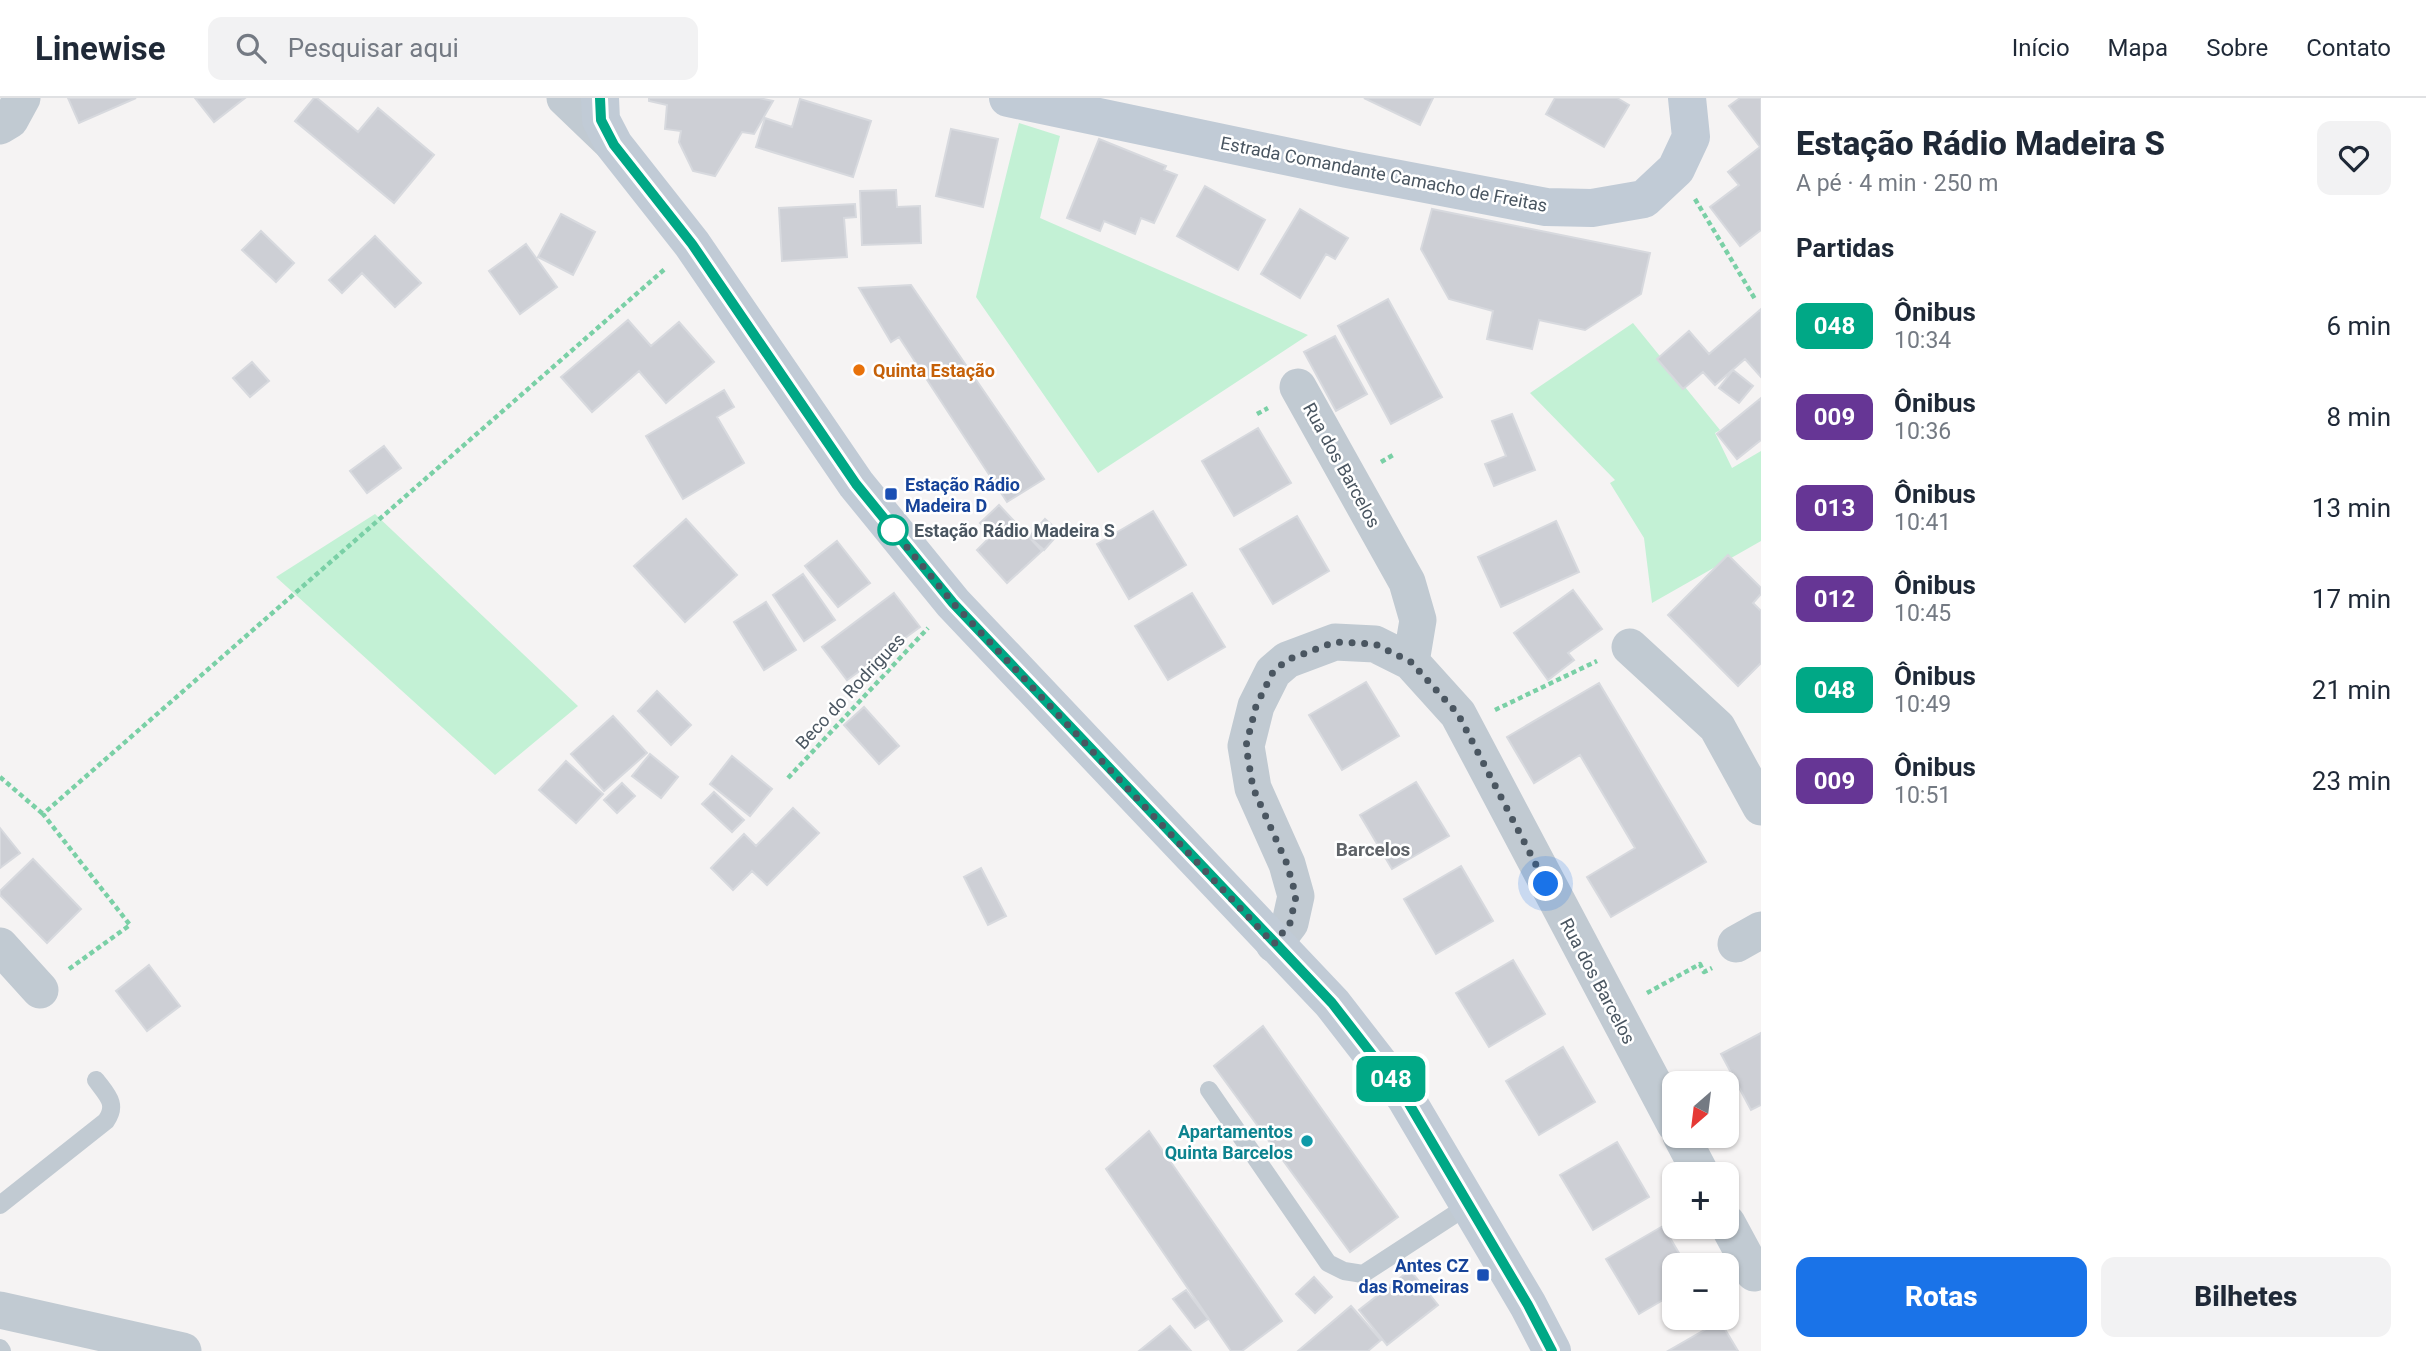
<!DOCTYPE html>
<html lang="pt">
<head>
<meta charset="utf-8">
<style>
	:root { --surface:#fff; --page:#f2f2f3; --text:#1f2937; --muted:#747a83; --line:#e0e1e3; --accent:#1a73e8 }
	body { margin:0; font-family:Roboto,sans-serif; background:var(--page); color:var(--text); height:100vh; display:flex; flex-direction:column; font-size:26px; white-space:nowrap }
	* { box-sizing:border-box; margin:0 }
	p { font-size:23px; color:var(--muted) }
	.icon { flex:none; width:38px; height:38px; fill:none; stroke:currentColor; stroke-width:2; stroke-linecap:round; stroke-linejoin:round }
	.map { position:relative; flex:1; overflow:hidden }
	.side { display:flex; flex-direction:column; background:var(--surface); width:665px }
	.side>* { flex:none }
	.badge { padding:0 14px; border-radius:10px; font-size:24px; line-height:46px }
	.needle { width:46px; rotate:208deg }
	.controls { position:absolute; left:1662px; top:973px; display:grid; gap:14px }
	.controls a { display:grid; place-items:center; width:77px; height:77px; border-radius:14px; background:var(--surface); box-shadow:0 2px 5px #0004; font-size:35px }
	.you { position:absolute; width:35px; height:35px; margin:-18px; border:5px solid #fff; border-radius:50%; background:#1a73e8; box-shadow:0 0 0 10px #1a73e833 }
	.map>.badge { position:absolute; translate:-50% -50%; box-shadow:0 0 0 4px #fff }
	h2 { padding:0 35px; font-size:26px; line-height:63px }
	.round { display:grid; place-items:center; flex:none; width:74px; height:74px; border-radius:14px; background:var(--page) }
	.summary { display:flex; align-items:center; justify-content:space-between; height:119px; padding:0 35px }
	h1 { font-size:33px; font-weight:800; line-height:52px }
	.cta { display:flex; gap:14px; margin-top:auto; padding:14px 35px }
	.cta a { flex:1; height:80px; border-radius:14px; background:var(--accent); color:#fff; font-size:28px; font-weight:800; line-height:80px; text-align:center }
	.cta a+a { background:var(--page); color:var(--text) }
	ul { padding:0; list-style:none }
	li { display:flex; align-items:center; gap:21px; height:91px; padding:0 35px }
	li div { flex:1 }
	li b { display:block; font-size:26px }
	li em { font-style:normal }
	li .badge { min-width:77px; font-weight:700; text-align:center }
	header { display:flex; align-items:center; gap:42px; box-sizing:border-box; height:98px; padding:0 35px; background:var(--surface); border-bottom:2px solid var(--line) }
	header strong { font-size:33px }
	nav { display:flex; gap:38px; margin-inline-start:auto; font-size:24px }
	.search { width:490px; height:63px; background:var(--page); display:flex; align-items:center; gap:18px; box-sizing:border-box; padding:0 24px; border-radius:14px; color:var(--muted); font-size:26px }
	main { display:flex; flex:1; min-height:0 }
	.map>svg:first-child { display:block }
	.green { fill:#c3f1d5 }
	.building { fill:#cdcfd5; stroke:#d7d9de; stroke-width:2 }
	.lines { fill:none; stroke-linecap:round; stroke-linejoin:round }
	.path { stroke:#7ad0a6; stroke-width:4.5; stroke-dasharray:5 3.5; stroke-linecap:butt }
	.service { stroke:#c1cad2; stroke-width:18 }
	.minor { stroke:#c1cad2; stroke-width:37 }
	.secondary { stroke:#c1cbd6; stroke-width:38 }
	.line-casing { stroke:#fff; stroke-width:16 }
	.line { stroke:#00a886; stroke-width:10 }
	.walk { stroke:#4a5661; stroke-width:7; stroke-dasharray:0 12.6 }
	.food-dot { fill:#e8710a; stroke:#fff; stroke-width:2.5 }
	.transit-dot { fill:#1a4fb4; stroke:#fff; stroke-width:2.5 }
	.stop-dot { fill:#fff; stroke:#00a886; stroke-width:3.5 }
	.culture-dot { fill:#0f9aa8; stroke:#fff; stroke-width:2.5 }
	.labels { text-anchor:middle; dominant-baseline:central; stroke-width:5; stroke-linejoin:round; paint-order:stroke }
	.street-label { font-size:18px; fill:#4a5661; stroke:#fff }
	.food-label { font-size:18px; font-weight:bold; fill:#c56008; stroke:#fff; text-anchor:start }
	.transit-label { font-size:18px; font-weight:bold; fill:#164399; stroke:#fff; text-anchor:start }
	.stop-label { font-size:18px; font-weight:bold; fill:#4a5661; stroke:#fff; text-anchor:start }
	.culture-label { font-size:18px; font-weight:bold; fill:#0d838f; stroke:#fff; text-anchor:end }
	.neighbourhood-label { font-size:19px; font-weight:bold; fill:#5f6368; stroke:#fff }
</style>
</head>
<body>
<header>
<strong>Linewise</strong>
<div class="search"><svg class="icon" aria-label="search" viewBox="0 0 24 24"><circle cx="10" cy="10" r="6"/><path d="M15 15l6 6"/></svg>Pesquisar aqui</div>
<nav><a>Início</a><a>Mapa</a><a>Sobre</a><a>Contato</a></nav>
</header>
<main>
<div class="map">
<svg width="1761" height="1253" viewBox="0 0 1761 1253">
	<rect width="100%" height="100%" fill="#f5f3f3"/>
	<path class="green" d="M1019 25 1060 38 1040 120 1308 237 1098 375 976 199Z
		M1633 225 1720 332 1715 335 1732 370 1761 353V443L1652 505 1644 440 1610 385 1615 382 1530 295Z
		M375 416 578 608 495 677 276 479Z"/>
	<path class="building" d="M68 0H136L79 25Z
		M195 0H245L214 24Z
		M314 0H317L358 34 378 10 434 57 394 105 295 23Z
		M649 0H759L773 3 754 36 742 34 715 78 693 73 679 44 681 33 665 31 667 7 649 3Z
		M1364 0H1433L1420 27Z
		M1555 0H1617L1629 7 1604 49 1546 16Z
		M1740 0H1761V132L1740 148 1710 109 1739 87 1728 74 1760 49 1729 8Z
		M800 1 871 23 853 79 756 49 765 20 792 29Z
		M951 31 998 41 983 109 936 98Z
		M1099 41 1166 68 1164 72 1177 77 1154 125 1141 120 1135 136 1104 123 1100 133 1067 120Z
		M1205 88 1265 122 1238 172 1177 138Z
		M896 92 897 109 920 108 921 145 862 147 860 93Z
		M855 106 856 119 844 120 847 159 782 163 779 110Z
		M1300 111 1348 140 1335 161 1326 156 1300 200 1261 176Z
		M1432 111 1650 155 1641 196 1585 232 1539 222 1532 251 1487 241 1493 213 1449 201 1421 151Z
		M561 116 595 134 573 177 538 159Z
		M261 133 294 165 276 184 242 152Z
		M375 138 421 185 395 209 362 175 342 195 329 182Z
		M526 146 557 189 520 216 489 173Z
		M911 187 1044 381 1007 404 899 239 891 244 859 190Z
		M1388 201 1442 299 1391 326 1338 228Z
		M1761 211V279L1745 261 1715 287 1703 274 1683 291 1657 261 1689 233 1709 256Z
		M628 222 651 248 679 224 714 264 666 305 639 273 592 314 561 279Z
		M1335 238 1367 296 1336 313 1304 254Z
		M252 264 269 283 250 299 233 280Z
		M1733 272 1753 288 1739 305 1719 290Z
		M724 292 734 309 717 319 744 365 683 401 646 338Z
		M1761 300V342L1737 361 1717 336Z
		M1512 316 1535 372 1494 388 1485 366 1506 358 1492 323Z
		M1258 330 1291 385 1234 418 1202 363Z
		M384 348 401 370 367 395 350 373Z
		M999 407 1042 453 1007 485 977 452 992 437 980 425Z
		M1153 413 1186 467 1129 501 1097 446Z
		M1297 418 1329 473 1273 506 1240 451Z
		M686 421 737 477 685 524 634 468Z
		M1045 421 1060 434 1044 452 1029 439Z
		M1556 423 1579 474 1501 509 1478 459Z
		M837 443 870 485 838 509 805 468Z
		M1728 457 1761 490V496L1753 505 1761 513V565L1738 588 1668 517Z
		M803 476 835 522 804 543 773 497Z
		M1573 492 1602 531 1568 555 1574 562 1548 582 1514 535Z
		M894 495 920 529 847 582 822 549Z
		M1192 495 1225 549 1168 582 1135 528Z
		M766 504 796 552 764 572 734 524Z
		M1366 584 1399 638 1342 672 1309 617Z
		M1599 585 1706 764 1611 819 1587 779 1635 750 1580 657 1534 685 1507 639Z
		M657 593 691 627 671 647 638 613Z
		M864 609 899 648 879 666 844 627Z
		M613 618 647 655 604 693 571 656Z
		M650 656 678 679 661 700 632 678Z
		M732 658 772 691 750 718 710 686Z
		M566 663 603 696 576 725 539 692Z
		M1416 684 1449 738 1392 771 1360 717Z
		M622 685 635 698 617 715 604 702Z
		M714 694 744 722 732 734 702 706Z
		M793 710 819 735 767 787 752 773 733 792 711 770 744 736 756 748Z
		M0 730 20 755 0 770Z
		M33 761 81 811 47 845 0 797V793Z
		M1461 768 1493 823 1436 856 1404 801Z
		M981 770 1006 818 988 827 964 779Z
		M1513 862 1545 916 1489 949 1456 895Z
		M149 867 180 908 147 933 116 893Z
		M1263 928 1398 1119 1350 1154 1214 968Z
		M1761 935V1007L1751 1012 1721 956Z
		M1563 949 1595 1004 1539 1037 1506 983Z
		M1149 1033 1282 1223 1242 1253H1231L1106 1071Z
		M1617 1044 1649 1099 1593 1132 1560 1077Z
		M1663 1128 1686 1167H1675V1195L1639 1216 1606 1161Z
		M1410 1172 1438 1207 1387 1247 1359 1212Z
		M1314 1179 1332 1199 1315 1215 1296 1196Z
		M1186 1192 1208 1221 1195 1230 1173 1201Z
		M1351 1208 1381 1242 1368 1253H1298Z
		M1720 1223 1738 1253H1668Z
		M1170 1228 1191 1253H1139Z"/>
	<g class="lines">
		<path class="path" d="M1695 101 1755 201
			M1257 316 1268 310
			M1381 364 1393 357
			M1495 612 1597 563
			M0 679 43 716
			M788 680 928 530
			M69 871 130 827 43 716 666 170
			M1647 895 1700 866 1704 874 1712 870"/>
		<path class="service" d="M1209 992 1328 1165 1344 1173 1363 1176 1469 1107
			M0 1107 106 1023C118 1006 107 997 96 982
			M0 1250 2 1253"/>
		<path class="minor" d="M565 0 614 47
			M0 28 10 22 22 0
			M1298 289 1407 484 1418 522 1411 564
			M1630 549 1717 629 1761 709
			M1274 846 1290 825 1296 798 1287 766 1253 690 1246 648 1256 608 1273 574 1287 562 1335 544 1375 546 1411 564 1458 616 1675 1026
			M1736 846 1761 832
			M0 848 40 892
			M1681 1038 1701 1076
			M1727 1125 1754 1175
			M0 1212 183 1253"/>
		<path class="secondary" d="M600 0 601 22 614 47 692 146 856 386 953 505 1332 905 1405 999 1528 1207 1552 1253
			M1008 0 1347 71 1546 109 1592 110 1644 101 1676 71 1691 39 1687 0"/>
	</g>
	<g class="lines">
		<defs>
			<path id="line" d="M600 0 601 22 614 47 692 146 856 386 953 505 1332 905 1405 999 1528 1207 1552 1253"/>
		</defs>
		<use href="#line" class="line-casing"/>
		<use href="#line" class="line"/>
		<path class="walk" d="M893 432 888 426 953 505 1274 846 1290 825 1296 798 1287 766 1253 690 1246 648 1256 608 1273 574 1287 562 1335 544 1375 546 1411 564 1458 616 1546 786"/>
	</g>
	<circle class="food-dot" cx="859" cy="272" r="7"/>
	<g class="transit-dot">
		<rect x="884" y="389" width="14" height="14" rx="3.5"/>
		<rect x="1476" y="1170" width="14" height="14" rx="3.5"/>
	</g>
	<circle class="stop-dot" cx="893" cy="432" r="14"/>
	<circle class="culture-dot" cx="1307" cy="1043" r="7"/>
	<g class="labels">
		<g class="street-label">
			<text transform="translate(1384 76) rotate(11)">Estrada Comandante Camacho de Freitas</text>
			<text transform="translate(1342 367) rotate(61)">Rua dos Barcelos</text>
			<text transform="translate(850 593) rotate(-47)">Beco do Rodrigues</text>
			<text transform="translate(1598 883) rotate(62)">Rua dos Barcelos</text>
		</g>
		<g class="food-label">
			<text x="873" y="272">Quinta Estação</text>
		</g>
		<g class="transit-label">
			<text x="905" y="386">Estação Rádio<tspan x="905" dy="21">Madeira D</tspan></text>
			<text x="1469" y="1167" text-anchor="end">Antes CZ<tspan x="1469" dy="21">das Romeiras</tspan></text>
		</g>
		<g class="stop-label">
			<text x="914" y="432">Estação Rádio Madeira S</text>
		</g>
		<g class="culture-label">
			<text x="1293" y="1033">Apartamentos<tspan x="1293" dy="21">Quinta Barcelos</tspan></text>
		</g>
		<g class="neighbourhood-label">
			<text x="1373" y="751">Barcelos</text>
		</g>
	</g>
</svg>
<div class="controls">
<a><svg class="needle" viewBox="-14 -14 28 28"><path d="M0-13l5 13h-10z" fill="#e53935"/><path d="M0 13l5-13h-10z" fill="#747a83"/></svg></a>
<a>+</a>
<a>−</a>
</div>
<div class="you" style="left:1546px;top:786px"></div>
<b class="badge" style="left:1391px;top:981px;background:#00a886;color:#fff">048</b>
</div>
<section class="side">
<div class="summary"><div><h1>Estação Rádio Madeira S</h1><p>A pé · 4 min · 250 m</p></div><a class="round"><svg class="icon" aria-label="heart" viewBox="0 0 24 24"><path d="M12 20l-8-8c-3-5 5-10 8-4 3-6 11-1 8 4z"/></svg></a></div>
<h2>Partidas</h2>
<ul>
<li><span class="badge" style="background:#00a886;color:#fff">048</span><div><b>Ônibus</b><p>10:34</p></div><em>6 min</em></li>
<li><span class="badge" style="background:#663695;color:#fff">009</span><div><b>Ônibus</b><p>10:36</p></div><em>8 min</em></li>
<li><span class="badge" style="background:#663695;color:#fff">013</span><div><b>Ônibus</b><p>10:41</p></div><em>13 min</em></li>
<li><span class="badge" style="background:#663695;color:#fff">012</span><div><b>Ônibus</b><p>10:45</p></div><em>17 min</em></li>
<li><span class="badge" style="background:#00a886;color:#fff">048</span><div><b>Ônibus</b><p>10:49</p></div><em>21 min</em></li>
<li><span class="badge" style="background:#663695;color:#fff">009</span><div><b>Ônibus</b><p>10:51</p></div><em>23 min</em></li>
</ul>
<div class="cta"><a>Rotas</a><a>Bilhetes</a></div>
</section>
</main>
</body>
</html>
